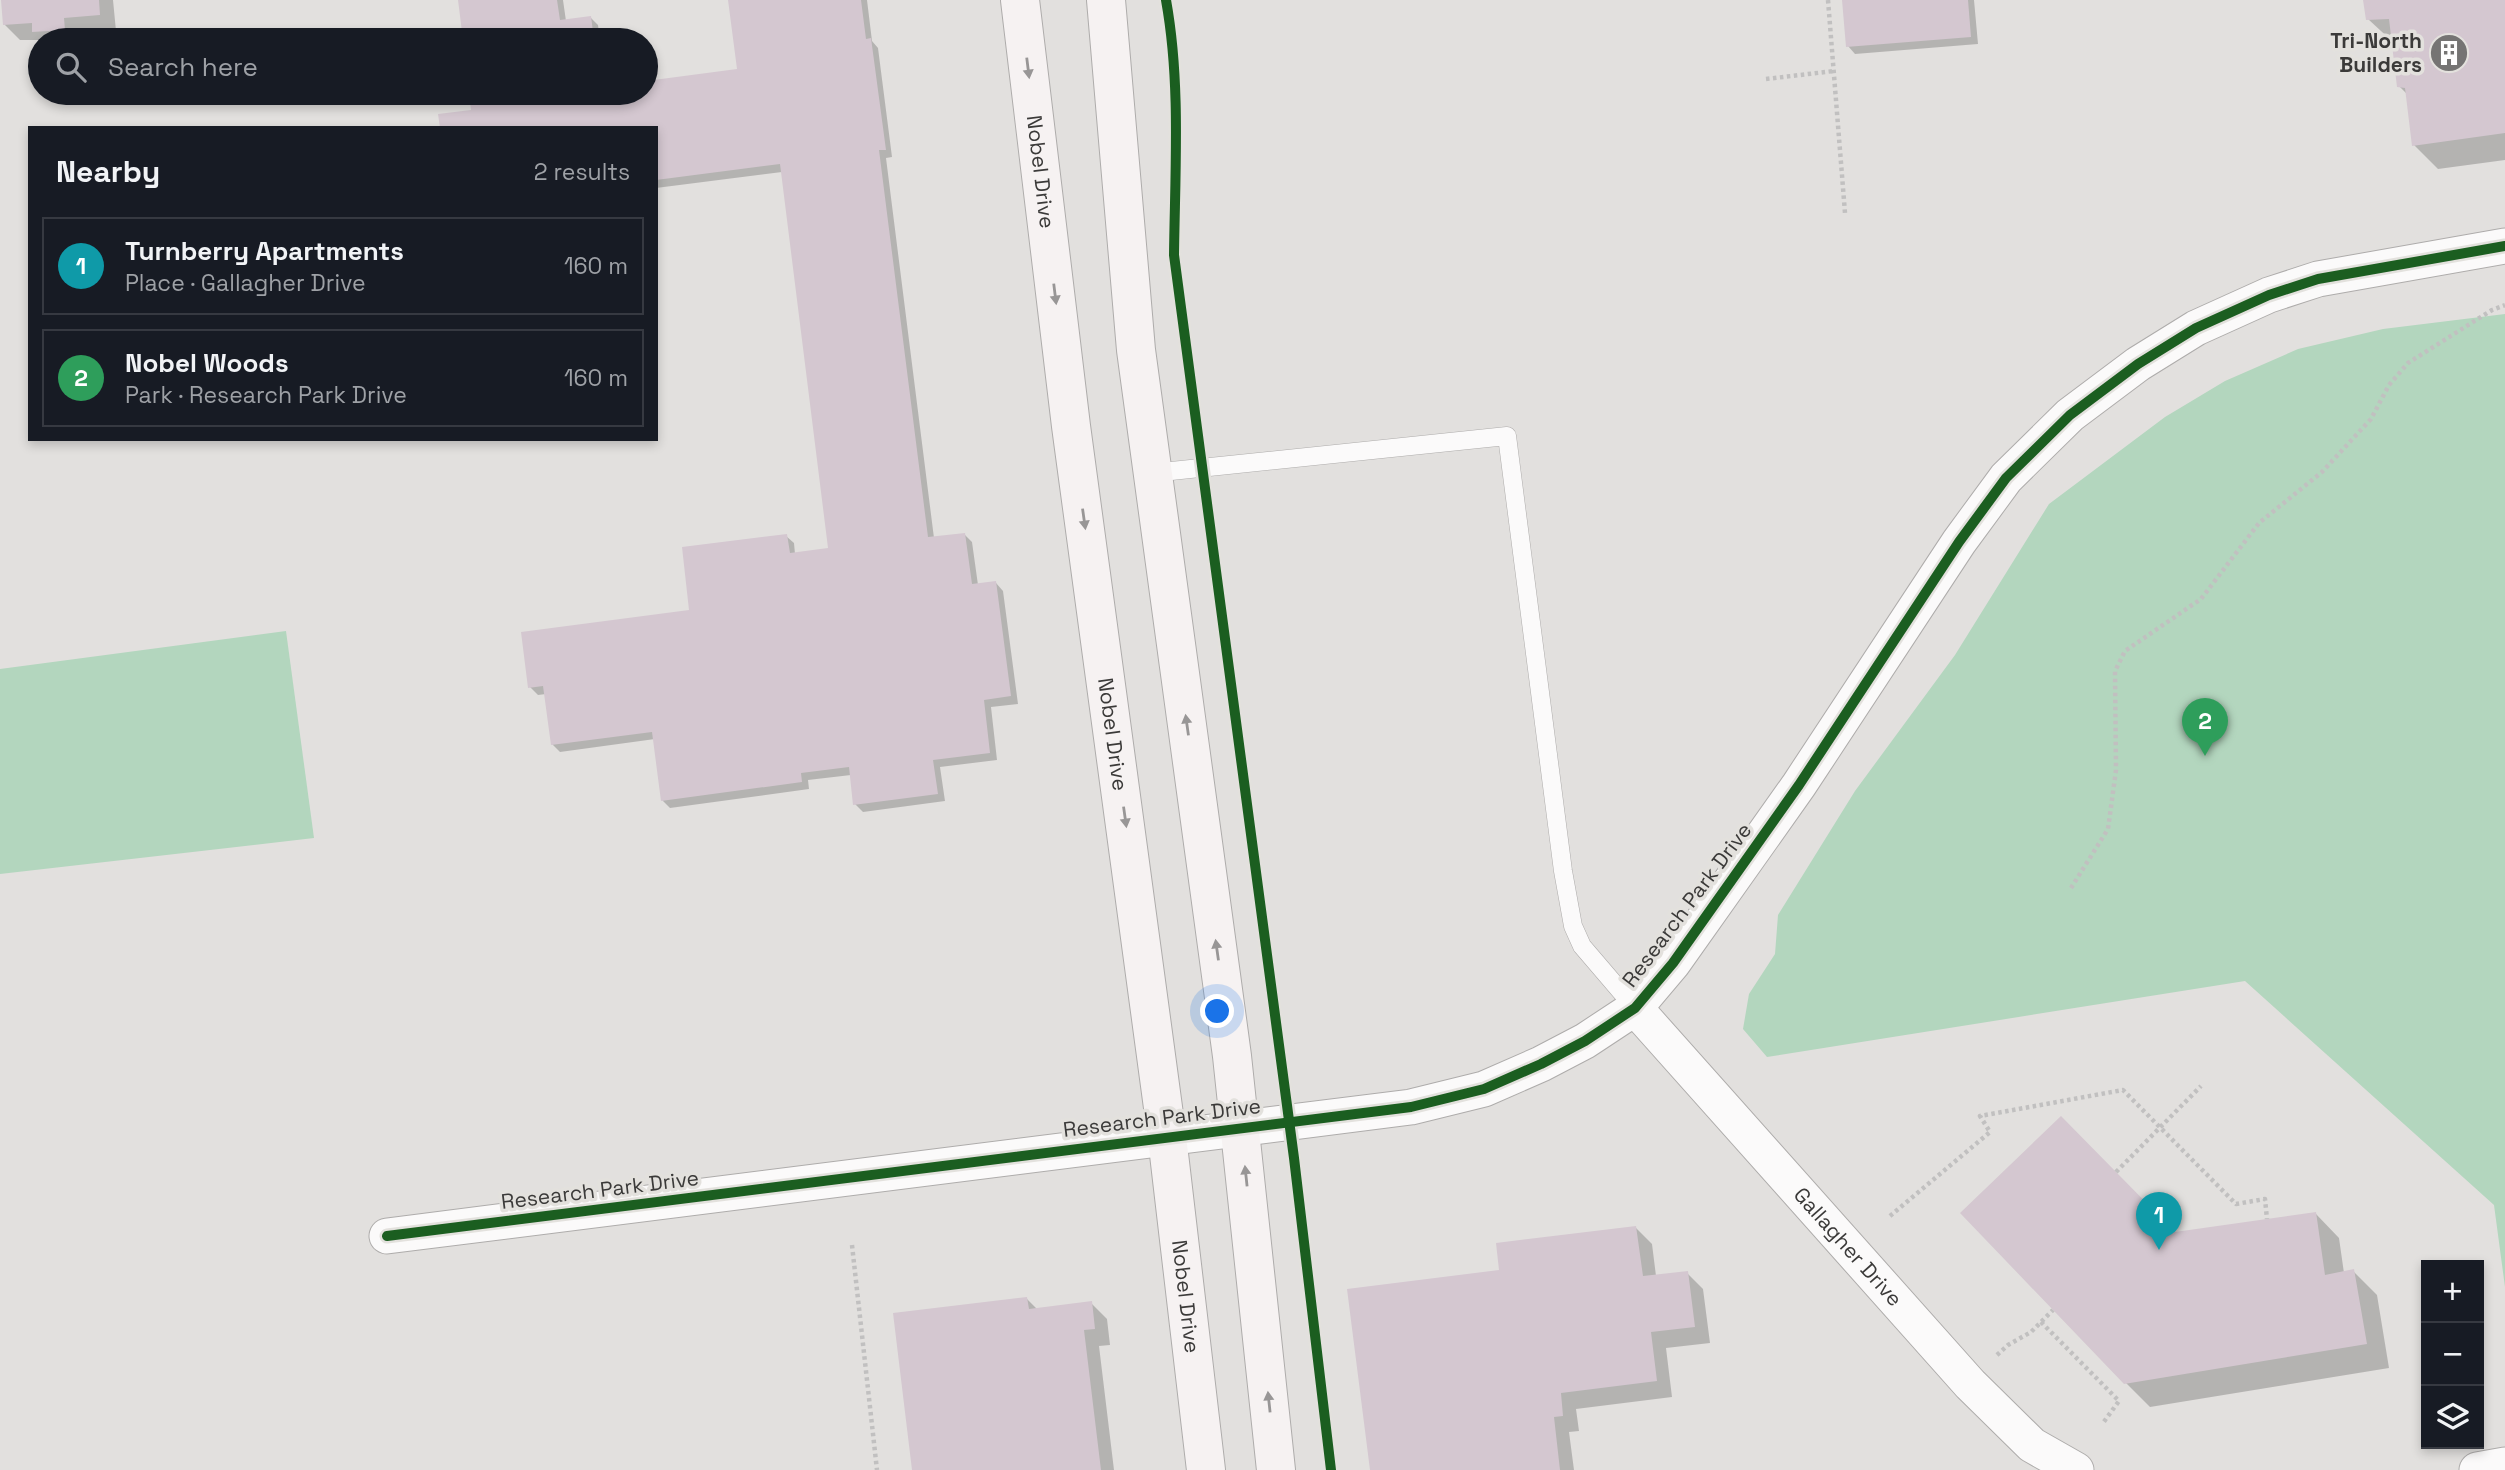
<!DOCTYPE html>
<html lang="en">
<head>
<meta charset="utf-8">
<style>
	:root { --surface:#171b24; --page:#242831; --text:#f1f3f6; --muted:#9ea1a6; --line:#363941; --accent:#b45309 }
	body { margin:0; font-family:"Space Grotesk",sans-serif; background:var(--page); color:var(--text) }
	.controls { position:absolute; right:21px; bottom:21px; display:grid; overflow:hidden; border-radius:0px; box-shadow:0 4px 10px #0003 }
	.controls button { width:63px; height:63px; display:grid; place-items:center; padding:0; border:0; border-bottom:2px solid var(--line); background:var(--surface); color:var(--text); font:35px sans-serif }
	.you { position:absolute; left:1218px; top:1012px; width:24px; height:24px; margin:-18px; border:5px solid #fff; border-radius:50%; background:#1a73e8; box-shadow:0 0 0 10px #1a73e833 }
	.badge { display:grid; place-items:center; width:46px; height:46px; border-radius:50%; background:var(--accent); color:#fff; font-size:23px; font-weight:700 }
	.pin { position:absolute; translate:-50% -58px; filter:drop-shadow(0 2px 4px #0008) }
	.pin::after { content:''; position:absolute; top:37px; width:24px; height:21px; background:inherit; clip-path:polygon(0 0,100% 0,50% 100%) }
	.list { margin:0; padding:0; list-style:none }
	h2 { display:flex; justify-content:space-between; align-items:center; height:91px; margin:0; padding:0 28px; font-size:30px }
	h2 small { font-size:23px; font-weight:400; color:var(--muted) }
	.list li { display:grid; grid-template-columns:46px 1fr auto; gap:21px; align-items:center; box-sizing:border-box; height:98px; margin:0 14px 14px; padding:0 14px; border:2px solid var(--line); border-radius:0px }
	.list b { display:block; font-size:26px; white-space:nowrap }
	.list p { margin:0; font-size:23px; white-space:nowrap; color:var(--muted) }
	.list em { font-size:23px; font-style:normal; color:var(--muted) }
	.icon { flex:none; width:38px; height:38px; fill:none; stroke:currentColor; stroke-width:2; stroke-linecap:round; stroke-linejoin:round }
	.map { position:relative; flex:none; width:2505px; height:1470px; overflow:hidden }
	.search { position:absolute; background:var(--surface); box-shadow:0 4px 10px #0003; left:28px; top:28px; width:630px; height:77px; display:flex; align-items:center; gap:18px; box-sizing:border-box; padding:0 24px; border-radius:38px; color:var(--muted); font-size:26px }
	.panel { position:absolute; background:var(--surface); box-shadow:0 4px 10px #0003; left:28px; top:126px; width:630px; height:315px; border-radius:0px }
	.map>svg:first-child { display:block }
	.green { fill:#b3d6be }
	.shadow { fill:#0003 }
	.building { fill:#d4c7d0 }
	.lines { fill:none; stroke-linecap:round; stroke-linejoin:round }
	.lane-casing { stroke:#aeacab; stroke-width:19 }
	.street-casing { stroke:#aeacab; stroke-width:37 }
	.secondary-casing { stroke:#aeacab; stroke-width:40 }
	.path { stroke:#c1c0c0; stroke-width:4.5; stroke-dasharray:3.5 3.5; stroke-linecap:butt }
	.lane { stroke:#fbfafa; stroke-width:18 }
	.street { stroke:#fbfafa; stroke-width:35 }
	.secondary { stroke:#f6f2f2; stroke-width:38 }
	.cycleway-casing { stroke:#e3e1dd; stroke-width:15 }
	.cycleway { stroke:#1b5e20; stroke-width:10 }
	.oneway { fill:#989696 }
	.labels { text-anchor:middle; stroke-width:7; stroke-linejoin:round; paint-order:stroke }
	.poi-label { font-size:21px; font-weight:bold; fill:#3b3a39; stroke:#e3e1dd; text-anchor:end }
	.street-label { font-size:21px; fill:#3b3a39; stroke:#e3e1dd }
</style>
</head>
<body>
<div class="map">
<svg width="2505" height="1470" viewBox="0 0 2505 1470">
	<rect width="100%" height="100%" fill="#e2e0de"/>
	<g class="green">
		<path d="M2505 314V1287L2494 1205 2245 981 1767 1057 1743 1029 1749 994 1775 954 1778 915 1855 791 1955 655 2049 504 2165 417 2225 381 2298 349 2383 329Z"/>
		<path d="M286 631 314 838 0 874V669Z"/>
	</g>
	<g class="shadow">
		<path d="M3 0H113L116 31 79 34V40H20L4 24Z"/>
		<path d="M459 0H563L566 21 591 18 598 25 600 40H464Z"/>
		<path d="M730 0H867L872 41 878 48 892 157 886 158 934 538 965 535 972 542 978 585 996 583 1003 591 1018 704 991 707 997 760 940 767 945 801 863 812 855 804 851 775 808 780 809 789 670 808 662 800 655 739 560 752 552 744 546 694 538 695 530 687 691 612 786 536 794 543 795 554 830 550 782 172 656 188V128L473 111 471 93H646V82L739 71Z"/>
		<path d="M1844 0H1974L1978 44 1855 54 1848 46Z"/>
		<path d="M2365 0H2505V160L2438 169 2414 145 2408 95 2399 86 2394 43 2368 19Z"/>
		<path d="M2316 1214 2339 1238 2344 1273 2353 1271 2377 1295 2389 1368 2150 1407 2126 1383 2175 1234Z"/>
		<path d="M1636 1228 1652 1244 1656 1276 1687 1273 1703 1289 1710 1343 1666 1348 1672 1397 1576 1409 1579 1431 1569 1432 1574 1470H1371L1501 1272Z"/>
		<path d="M1027 1299 1038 1310 1091 1303 1107 1319 1110 1345 1099 1346 1114 1470H914Z"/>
	</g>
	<g class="building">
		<path d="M1 0H99L100 15 64 18 65 30 32 32V23L3 25Z"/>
		<path d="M458 0H557L560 20 591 16 594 40H463Z"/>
		<path d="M728 0H861L866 39 871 38 886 150H879L928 537 965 533 972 584 996 581 1011 696 984 700 990 753 933 760 938 794 853 805 849 767 801 773 802 782 661 801 652 732 551 745 543 686 528 688 521 632 689 610 682 547 787 534 790 553 828 548 780 164 656 180V128H440L438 114 471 110 469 93H646V81L737 69Z"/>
		<path d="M1842 0H1968L1971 37 1846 47Z"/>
		<path d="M2363 0H2505V133L2412 146 2405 88 2397 87 2389 19 2366 20Z"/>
		<path d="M2061 1116 2175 1232 2316 1212 2325 1275 2354 1269 2367 1344 2124 1384 1960 1213Z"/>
		<path d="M1636 1226 1643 1276 1688 1271 1695 1327 1651 1332 1657 1381 1561 1393 1563 1416 1554 1417 1560 1470H1370L1347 1289 1499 1270 1496 1243Z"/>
		<path d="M1027 1297 1029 1309 1092 1301 1095 1329 1084 1330 1101 1470H912L893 1313Z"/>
	</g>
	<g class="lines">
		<g class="lane-casing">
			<path id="lane" d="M1152 473 1507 436 1563 871 1573 926 1582 946 1635 1008"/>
		</g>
		<g class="street-casing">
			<g id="street">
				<path id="s1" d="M1635 1008 1970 1384 2032 1445 2076 1470"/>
				<path d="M387 1236 1411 1107 1484 1089 1541 1064 1585 1041 1635 1008 1673 963 1799 785 1959 542 2006 478 2070 415 2138 364 2196 328 2269 295 2318 279 2505 246"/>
				<path d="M2477 1470 2505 1465"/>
			</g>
		</g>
		<g class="secondary-casing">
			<g id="secondary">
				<path id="s2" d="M1020 0 1071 426 1167 1137 1206 1470"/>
				<path d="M1106 0 1136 350 1232 1056 1276 1470"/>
			</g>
		</g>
		<g class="path">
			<path d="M1828 0 1845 213"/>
			<path d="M1766 79 1834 71"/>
			<path d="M2071 888 2108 829 2116 770 2115 671 2125 651 2201 599 2259 523 2322 472 2371 419 2389 385 2408 363 2492 310 2505 305"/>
			<path d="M2116 1172 2201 1086"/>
			<path d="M1890 1216 1990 1132 1980 1116 2123 1090 2236 1204 2265 1199 2267 1219"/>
			<path d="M852 1245 877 1470"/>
			<path d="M2041 1322 2119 1401 2103 1423"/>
			<path d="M1997 1355 2008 1345 2031 1332 2053 1310"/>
		</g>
		<use href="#lane" class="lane"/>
		<use href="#street" class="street"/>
		<use href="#secondary" class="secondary"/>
		<g class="cycleway-casing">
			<g id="cycleway">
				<path d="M1166 0C1181 83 1175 171 1174 255L1294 1158 1331 1470"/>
				<path d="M387 1236 1411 1107 1484 1089 1541 1064 1585 1041 1635 1008 1673 963 1799 785 1959 542 2006 478 2070 415 2138 364 2196 328 2269 295 2318 279 2505 246"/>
			</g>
		</g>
		<use href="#cycleway" class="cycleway"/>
	</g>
	<defs><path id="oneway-solid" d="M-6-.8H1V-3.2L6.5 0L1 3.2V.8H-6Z" transform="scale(1.75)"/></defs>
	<g class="oneway">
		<use href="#oneway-solid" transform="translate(1028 68) rotate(83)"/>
		<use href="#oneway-solid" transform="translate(1055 294) rotate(83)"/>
		<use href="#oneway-solid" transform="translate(1084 519) rotate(82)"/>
		<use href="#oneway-solid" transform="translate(1187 725) rotate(-98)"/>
		<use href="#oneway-solid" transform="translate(1125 817) rotate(82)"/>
		<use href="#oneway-solid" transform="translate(1217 950) rotate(-98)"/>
		<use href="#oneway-solid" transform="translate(1246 1176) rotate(-96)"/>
		<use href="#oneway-solid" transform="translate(1269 1402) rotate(-96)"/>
	</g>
	<defs>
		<g id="building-disc" transform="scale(2.0125)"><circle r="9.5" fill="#757473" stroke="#e3e1dd"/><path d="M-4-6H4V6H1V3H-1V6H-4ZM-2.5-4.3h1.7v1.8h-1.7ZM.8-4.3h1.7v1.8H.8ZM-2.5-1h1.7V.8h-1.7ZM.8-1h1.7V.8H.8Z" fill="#fff"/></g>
	</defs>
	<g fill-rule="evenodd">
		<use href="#building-disc" x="2449" y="53"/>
	</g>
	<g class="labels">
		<g class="poi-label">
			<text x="2422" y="48">Tri-North<tspan x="2422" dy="24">Builders</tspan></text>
		</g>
		<g class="street-label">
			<text dy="7" stroke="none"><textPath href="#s2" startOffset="173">Nobel Drive</textPath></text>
			<text dy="7" stroke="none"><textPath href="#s2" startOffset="740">Nobel Drive</textPath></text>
			<text transform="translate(1687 905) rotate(-53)" y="7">Research Park Drive</text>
			<text transform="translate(1162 1118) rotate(-7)" y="7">Research Park Drive</text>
			<text transform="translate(600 1190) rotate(-7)" y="7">Research Park Drive</text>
			<text dy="7" stroke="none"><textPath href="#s1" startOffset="320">Gallagher Drive</textPath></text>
			<text dy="7" stroke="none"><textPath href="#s2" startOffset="1307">Nobel Drive</textPath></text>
		</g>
	</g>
</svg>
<div class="controls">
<button>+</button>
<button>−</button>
<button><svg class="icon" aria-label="layers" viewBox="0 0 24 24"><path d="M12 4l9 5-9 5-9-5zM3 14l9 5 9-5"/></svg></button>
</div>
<div class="you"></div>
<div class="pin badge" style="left:2159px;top:1250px;background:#0f9aa8">1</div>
<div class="pin badge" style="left:2205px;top:756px;background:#2e9e5b">2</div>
<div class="search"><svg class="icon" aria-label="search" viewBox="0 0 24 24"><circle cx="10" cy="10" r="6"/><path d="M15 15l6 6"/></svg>Search here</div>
<section class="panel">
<h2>Nearby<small>2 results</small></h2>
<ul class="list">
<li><span class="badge" style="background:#0f9aa8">1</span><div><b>Turnberry Apartments</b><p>Place · Gallagher Drive</p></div><em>160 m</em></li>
<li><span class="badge" style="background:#2e9e5b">2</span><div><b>Nobel Woods</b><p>Park · Research Park Drive</p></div><em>160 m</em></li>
</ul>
</section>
</div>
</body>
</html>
